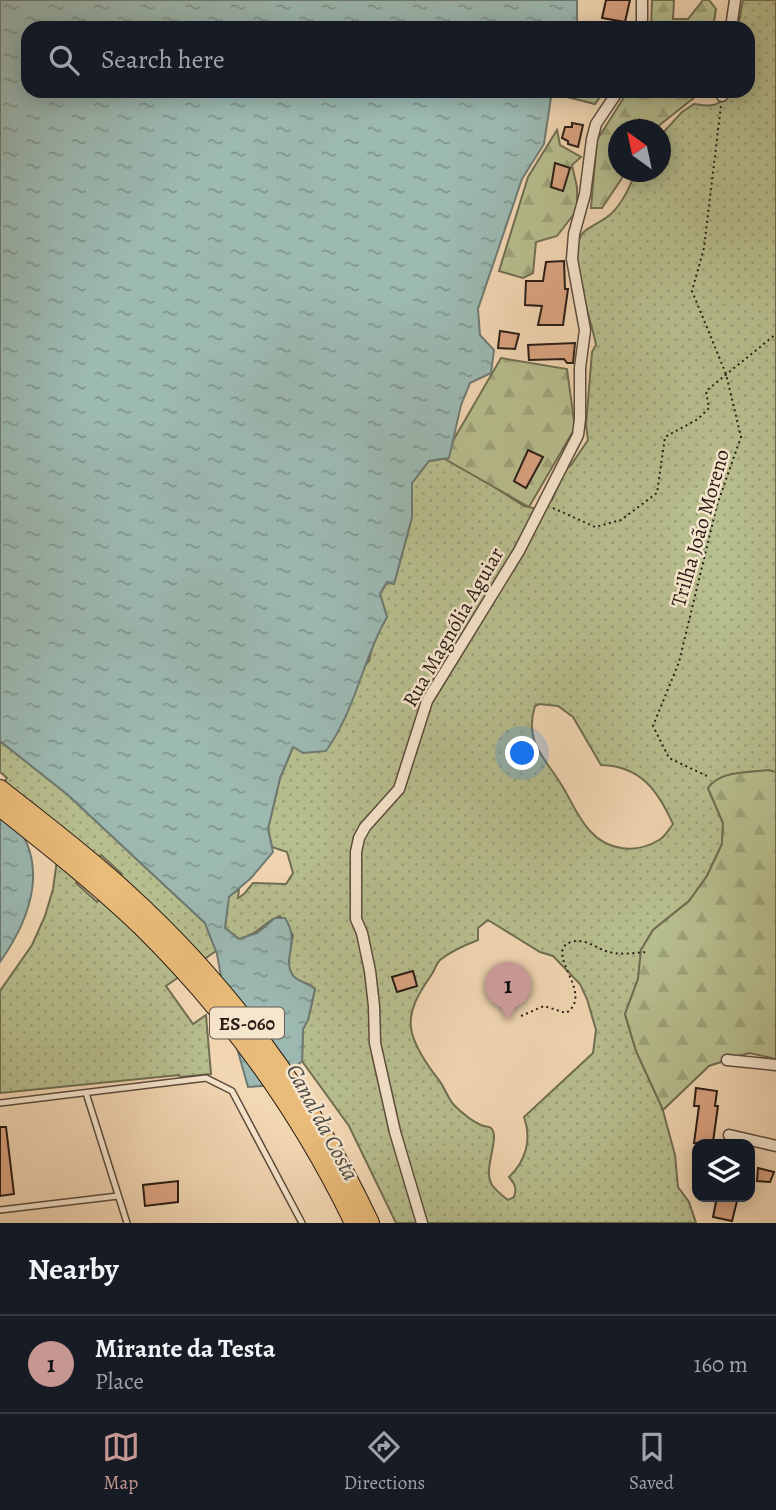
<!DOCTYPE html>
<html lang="en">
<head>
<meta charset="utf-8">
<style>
	:root { --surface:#171b24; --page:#242831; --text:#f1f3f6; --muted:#9ea1a6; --line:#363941; --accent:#c59692 }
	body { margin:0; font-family:Alegreya,serif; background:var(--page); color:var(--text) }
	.controls { position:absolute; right:21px; bottom:21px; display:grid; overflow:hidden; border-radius:14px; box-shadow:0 4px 18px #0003 }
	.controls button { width:63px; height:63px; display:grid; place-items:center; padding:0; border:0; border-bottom:2px solid var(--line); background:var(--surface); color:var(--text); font:35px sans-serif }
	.compass { position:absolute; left:608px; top:119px; width:63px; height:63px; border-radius:50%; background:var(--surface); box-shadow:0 4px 18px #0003; rotate:327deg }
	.you { position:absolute; left:523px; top:754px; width:24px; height:24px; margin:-18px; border:5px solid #fff; border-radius:50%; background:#1a73e8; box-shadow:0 0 0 10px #1a73e833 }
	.badge { display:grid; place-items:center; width:46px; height:46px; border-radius:50%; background:var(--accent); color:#111; font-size:23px; font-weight:700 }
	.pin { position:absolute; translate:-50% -58px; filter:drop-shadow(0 2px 4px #0008) }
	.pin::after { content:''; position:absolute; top:37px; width:24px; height:21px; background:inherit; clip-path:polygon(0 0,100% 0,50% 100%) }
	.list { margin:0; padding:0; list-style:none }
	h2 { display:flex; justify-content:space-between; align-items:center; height:91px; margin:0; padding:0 28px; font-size:30px }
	h2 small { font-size:23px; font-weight:400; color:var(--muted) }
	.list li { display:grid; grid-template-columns:46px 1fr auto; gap:21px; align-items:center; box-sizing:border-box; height:98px; padding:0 28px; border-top:2px solid var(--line) }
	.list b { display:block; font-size:26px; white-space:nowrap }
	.list p { margin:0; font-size:23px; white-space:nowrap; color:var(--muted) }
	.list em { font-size:23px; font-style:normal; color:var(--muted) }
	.icon { flex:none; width:38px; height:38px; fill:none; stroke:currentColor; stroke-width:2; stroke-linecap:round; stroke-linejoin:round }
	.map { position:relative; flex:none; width:776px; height:1223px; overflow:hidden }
	.search { position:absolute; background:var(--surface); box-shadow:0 4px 18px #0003; left:21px; right:21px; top:21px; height:77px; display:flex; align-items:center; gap:18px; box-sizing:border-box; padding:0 24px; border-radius:21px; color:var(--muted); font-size:26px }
	.sheet { height:189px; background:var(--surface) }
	nav { display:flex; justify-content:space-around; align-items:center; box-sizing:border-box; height:98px; border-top:2px solid var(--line); background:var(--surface); font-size:19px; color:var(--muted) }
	nav a { display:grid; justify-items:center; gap:4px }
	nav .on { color:var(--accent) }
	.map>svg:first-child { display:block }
	.grass { fill:url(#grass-dots); stroke:#706e52; stroke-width:2; fill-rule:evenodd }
	.forest { fill:url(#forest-firs); stroke:#706e52; stroke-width:2 }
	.water { fill:url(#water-ripples); stroke:#6e7b74; stroke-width:2 }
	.building { fill:#dca482; stroke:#291d16; stroke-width:2 }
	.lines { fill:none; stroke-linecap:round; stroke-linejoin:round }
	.service-casing { stroke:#5c4c3e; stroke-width:8 }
	.minor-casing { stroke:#5c4c3e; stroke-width:13 }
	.primary-casing { stroke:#291d16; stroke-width:20 }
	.path { stroke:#291d16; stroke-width:2; stroke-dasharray:2 3.5; stroke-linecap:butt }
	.service { stroke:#f7e6ce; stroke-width:5 }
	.minor { stroke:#f7e6ce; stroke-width:10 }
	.primary { stroke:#eabc7a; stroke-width:18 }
	.labels { text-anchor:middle; stroke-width:5; stroke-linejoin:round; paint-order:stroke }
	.shield { fill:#f7e6ce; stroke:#67594d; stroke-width:2 }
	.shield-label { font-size:19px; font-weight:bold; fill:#291d16 }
	.street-label { font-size:21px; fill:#291d16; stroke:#f7e6ce }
	.water-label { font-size:23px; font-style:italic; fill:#4c4c45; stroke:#f7e6ce }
</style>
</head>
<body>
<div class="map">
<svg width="776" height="1223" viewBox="0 0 776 1223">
	<defs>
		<pattern id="grass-dots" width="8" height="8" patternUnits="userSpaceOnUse" patternTransform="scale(1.75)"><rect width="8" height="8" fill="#b8bf8f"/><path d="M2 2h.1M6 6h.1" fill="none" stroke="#9ea47b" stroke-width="1.8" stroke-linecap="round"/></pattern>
		<pattern id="forest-firs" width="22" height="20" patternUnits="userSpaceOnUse" patternTransform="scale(1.75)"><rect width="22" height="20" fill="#b8bf8f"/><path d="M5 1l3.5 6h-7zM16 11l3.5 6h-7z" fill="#9ea47b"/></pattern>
		<pattern id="water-ripples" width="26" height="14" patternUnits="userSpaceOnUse" patternTransform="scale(1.75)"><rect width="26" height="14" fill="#9cb9b2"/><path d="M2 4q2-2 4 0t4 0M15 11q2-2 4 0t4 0" fill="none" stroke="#7f9690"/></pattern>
	</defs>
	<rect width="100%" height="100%" fill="#f3d8b4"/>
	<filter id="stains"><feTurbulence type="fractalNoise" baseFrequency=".00286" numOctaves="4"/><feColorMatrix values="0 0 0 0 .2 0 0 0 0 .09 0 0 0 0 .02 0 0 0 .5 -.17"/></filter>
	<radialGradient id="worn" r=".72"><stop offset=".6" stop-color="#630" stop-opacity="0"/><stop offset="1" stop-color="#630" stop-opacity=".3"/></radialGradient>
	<g class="grass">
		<path d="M743 0H776V772C759 769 718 773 708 788L723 823 722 844 707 876 689 901 653 930 641 950 638 979 625 1014 636 1051 662 1107 675 1155 678 1187 689 1202 696 1223H396L349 1126 302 1061 303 1029 308 1020 315 989C307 981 303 984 296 979 283 971 291 947 293 935L280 916C265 921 258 935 239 939L225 928 228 897 239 889 238 898 244 894 253 883 286 884 293 873 287 852 272 847 268 829 280 778 293 747 369 661 374 639 387 617 380 594 387 582 394 584 412 517V483L429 461 449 458 524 506 538 509 552 500 565 470 571 465 588 440 586 425 592 352 596 345C592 320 563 248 585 231 593 224 604 221 612 213 623 202 630 186 636 172H660L661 135 682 112 694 104C710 107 721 107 729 91H748V28H738ZM539 704 558 706 573 717 601 765C641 766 658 791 673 824 669 829 665 837 659 840 636 854 608 851 590 831 579 819 572 803 564 789 547 759 523 744 535 706ZM488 920 540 952 553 956 580 984 587 999 596 1030 593 1053 524 1117C532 1139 526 1161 509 1177 515 1184 517 1188 514 1197L508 1200C503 1196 496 1191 492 1185 482 1169 501 1137 491 1128 489 1126 485 1127 481 1125 472 1121 463 1114 455 1106 447 1098 445 1087 438 1079 428 1066 416 1049 412 1033 406 1011 421 990 432 974 435 969 436 964 440 960 451 951 465 945 478 940V928Z"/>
		<path d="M0 741 68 795 205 923 216 951 166 986 193 1024 206 1015 211 1074 180 1077 179 1075 0 1093V991L32 945 45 916 53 889 58 853 10 810 0 821V788L7 778 0 772ZM101 855 122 874 97 902 76 883Z"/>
	</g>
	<g class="forest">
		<path d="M652 0H674L673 19H688L703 0H709L716 9 713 28H651Z"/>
		<path d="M560 91H604L595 104 559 95Z"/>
		<path d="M628 91H675L695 97 657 127 639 119 630 129 618 130V172H626L602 208H591L597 140Z"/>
		<path d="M557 130 560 145 581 157 572 165 577 187V210L557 236 536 242 533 273 523 278 499 271 528 177Z"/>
		<path d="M501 358 567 369 575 428 529 507 443 458Z"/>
		<path d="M768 770 776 772V1059L749 1053 709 1066 663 1110 636 1051 625 1014 638 979 641 950 653 930 689 901 707 876 722 844 723 823 708 788C720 770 749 773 768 770Z"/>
	</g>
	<g class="water">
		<path d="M0 0H577V28H28V91H552L544 144 522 179 478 309 480 335 494 350 491 373 470 383 461 405 449 458 429 461 412 483V517L394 584 387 582 380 594 387 617C362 660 357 707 326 751L303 753 293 747 280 778 268 829 273 852 251 878 229 897 225 928 239 939 257 933 275 918H285C301 943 282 957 292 974 296 982 308 982 315 989L308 1020 303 1029 302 1061 276 1085 248 1087 228 1016 217 954 205 923 68 795 0 741Z"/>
		<path d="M7 814C51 859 33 915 0 962V821Z"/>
	</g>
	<g class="building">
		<path d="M606 0H630L625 22 602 18Z"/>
		<path d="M572 123 583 125 578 147 568 144V141L562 138 565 127H572Z"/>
		<path d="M555 163 570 168 563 191 551 187Z"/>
		<path d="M564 261 565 289H568L563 325H538L542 306 525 305 526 281H543L546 262Z"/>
		<path d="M500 331 519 334 515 349 498 348Z"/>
		<path d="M575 343 573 363H567L564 359 529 360 528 345Z"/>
		<path d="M528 450 543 457 526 488 514 481Z"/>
		<path d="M413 971 417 986 397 992 392 977Z"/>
		<path d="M696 1088 717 1091 715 1106H718L713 1142 706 1141V1144L694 1143 699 1106H694Z"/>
		<path d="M0 1127H6L14 1194 0 1196Z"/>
		<path d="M758 1168 774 1172 770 1182 757 1181Z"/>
		<path d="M178 1181V1202L145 1206 143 1185Z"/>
		<path d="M717 1197 737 1201 732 1221 713 1217Z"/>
	</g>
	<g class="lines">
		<g class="service-casing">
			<g id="service">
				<path d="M86 1093 127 1223"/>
				<path d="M0 1103 206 1078 232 1091 302 1223"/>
				<path d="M0 1210 118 1196"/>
			</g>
		</g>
		<g class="minor-casing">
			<g id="minor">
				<path d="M642 28V0"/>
				<path d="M731 28 735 0"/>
				<path d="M722 96V91"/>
				<path d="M727 1060 776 1065"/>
				<path d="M729 1135 776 1146"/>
				<path d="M422 1223 395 1132 375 1043 374 1006 370 971 362 933 356 919V852L359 838 365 827 399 789 427 701 519 551 578 435 580 419V368L585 330 572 259 574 234 585 194 592 139 596 124 618 91"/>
			</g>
		</g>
		<g class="primary-casing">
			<g id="primary">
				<path d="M0 789C43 823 87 856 128 894 229 986 312 1099 370 1223"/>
				<path d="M0 807C49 846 97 884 142 927 229 1013 301 1113 354 1223"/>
			</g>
		</g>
		<g class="path">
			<path d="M553 508 595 527 621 520 657 493 665 437 698 419 709 408 706 391 776 334"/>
			<path d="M707 776 669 758 653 726 679 662 717 505 741 437 726 374 692 291 704 248 721 105"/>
			<path d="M521 1016 544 1006 566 1013C596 994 542 952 571 942 582 938 594 946 603 950 617 956 633 953 647 952"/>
		</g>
		<use href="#service" class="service"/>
		<use href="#minor" class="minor"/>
		<use href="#primary" class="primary"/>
	</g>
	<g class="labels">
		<rect class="shield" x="210" y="1007.5" width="74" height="31" rx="5"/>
		<g class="shield-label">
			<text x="247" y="1030">ES-060</text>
		</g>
		<g class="street-label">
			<text transform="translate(700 528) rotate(-74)" y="7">Trilha João Moreno</text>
			<text transform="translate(453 627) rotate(-60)" y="7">Rua Magnólia Aguiar</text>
		</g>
		<g class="water-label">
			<text transform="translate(323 1122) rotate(62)" y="8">Canal da Costa</text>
		</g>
	</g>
	<rect width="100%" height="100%" filter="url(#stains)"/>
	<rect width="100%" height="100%" fill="url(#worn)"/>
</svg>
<div class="controls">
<button><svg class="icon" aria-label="layers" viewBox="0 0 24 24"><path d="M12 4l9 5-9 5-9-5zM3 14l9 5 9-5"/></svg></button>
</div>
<svg class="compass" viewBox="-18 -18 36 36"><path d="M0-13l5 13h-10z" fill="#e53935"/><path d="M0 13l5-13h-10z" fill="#9ea1a6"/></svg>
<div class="you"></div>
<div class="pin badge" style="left:508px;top:1020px">1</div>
<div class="search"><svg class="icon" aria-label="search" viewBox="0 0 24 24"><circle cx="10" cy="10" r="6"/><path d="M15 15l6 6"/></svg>Search here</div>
</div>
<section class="sheet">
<h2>Nearby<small></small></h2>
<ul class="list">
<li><span class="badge">1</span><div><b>Mirante da Testa</b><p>Place</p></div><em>160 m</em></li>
</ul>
</section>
<nav>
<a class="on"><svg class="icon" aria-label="map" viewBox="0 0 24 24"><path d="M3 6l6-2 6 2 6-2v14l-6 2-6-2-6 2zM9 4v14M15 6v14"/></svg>Map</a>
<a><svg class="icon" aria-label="directions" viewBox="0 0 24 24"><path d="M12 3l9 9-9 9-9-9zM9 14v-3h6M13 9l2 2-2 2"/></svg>Directions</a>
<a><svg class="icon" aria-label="saved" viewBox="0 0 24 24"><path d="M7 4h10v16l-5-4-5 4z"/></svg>Saved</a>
</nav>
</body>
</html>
